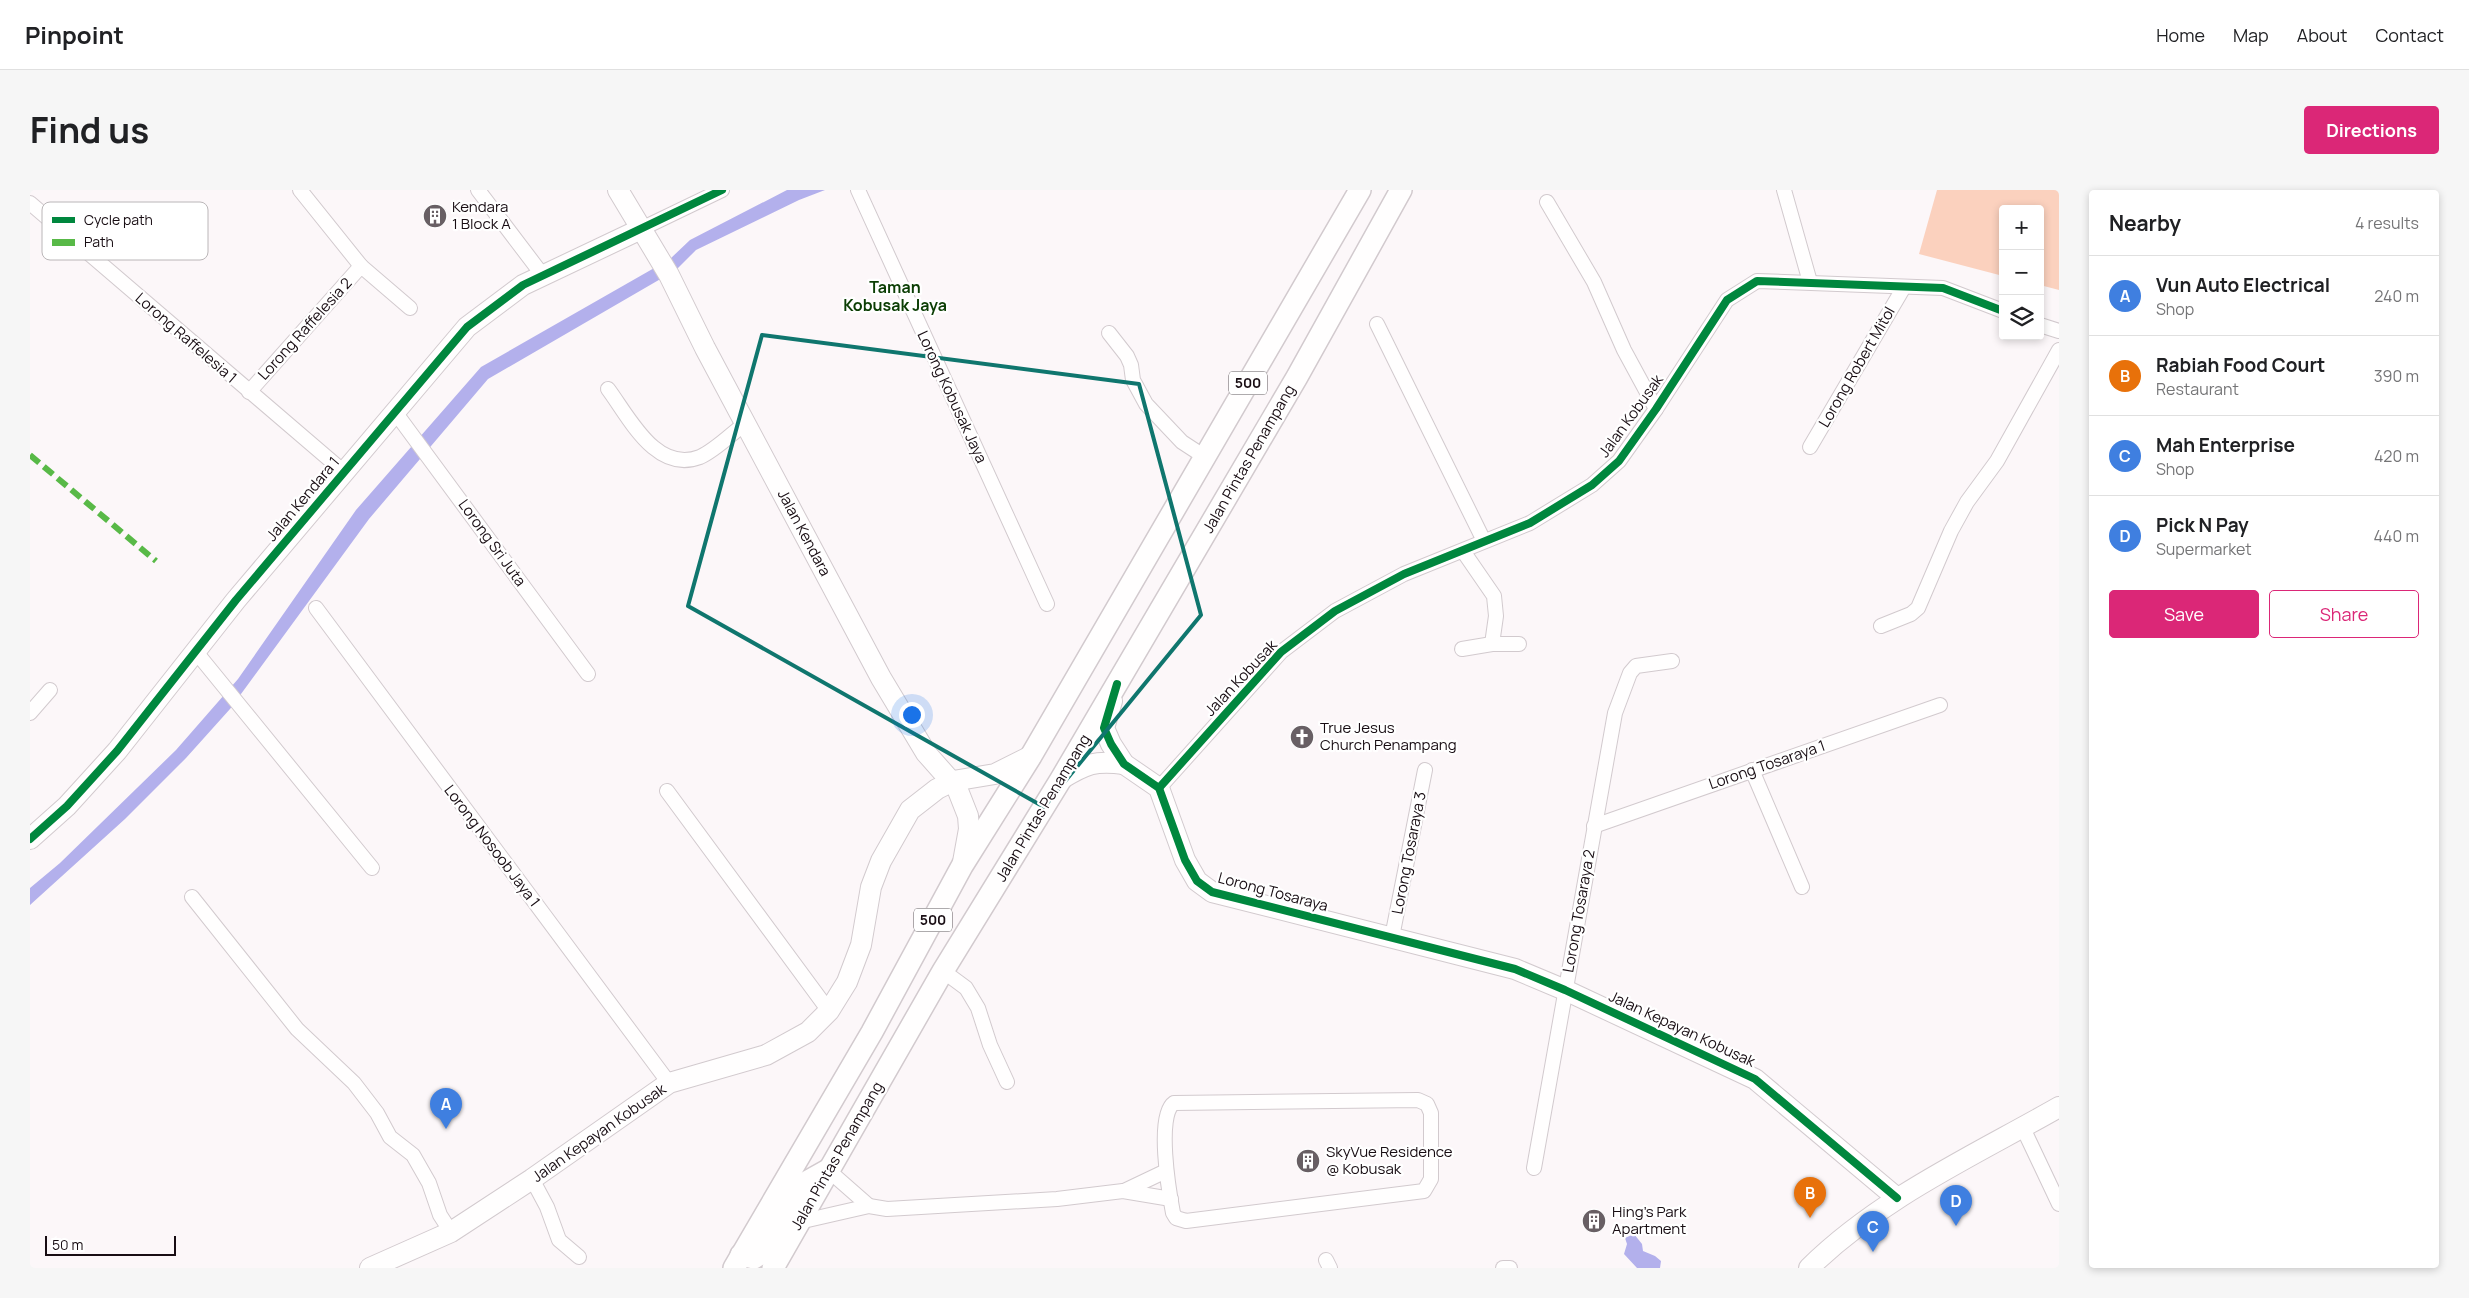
<!DOCTYPE html>
<html lang="en">
<head>
<meta charset="utf-8">
<style>
	:root { --surface:#fff; --page:#f6f6f6; --text:#202124; --muted:#757577; --line:#e0e0e0; --accent:#db2777 }
	body { margin:0; font-family:Manrope,sans-serif; background:var(--page); color:var(--text) }
	.controls { position:absolute; right:15px; top:15px; display:grid; overflow:hidden; border-radius:5px; box-shadow:0 2px 8px #0003 }
	.controls button { width:45px; height:45px; display:grid; place-items:center; padding:0; border:0; border-bottom:1px solid var(--line); background:var(--surface); color:var(--text); font:25px sans-serif }
	.scale { position:absolute; left:15px; bottom:12px; width:131px; box-sizing:border-box; padding-left:5px; border:2px solid #180d13; border-top:0; font-size:14px; line-height:18px; white-space:nowrap; color:#180d13; -webkit-text-stroke:4px #fff; paint-order:stroke }
	.you { position:absolute; left:881px; top:524px; width:18px; height:18px; margin:-12px; border:4px solid #fff; border-radius:50%; background:#1a73e8; box-shadow:0 0 0 8px #1a73e833 }
	.badge { display:grid; place-items:center; width:32px; height:32px; border-radius:50%; background:var(--accent); color:#fff; font-size:16px; font-weight:700 }
	.pin { position:absolute; translate:-50% -41px; filter:drop-shadow(0 1px 2px #0008) }
	.pin::after { content:''; position:absolute; top:26px; width:18px; height:15px; background:inherit; clip-path:polygon(0 0,100% 0,50% 100%) }
	.list { margin:0; padding:0; list-style:none }
	h2 { display:flex; justify-content:space-between; align-items:center; height:65px; margin:0; padding:0 20px; font-size:21px }
	h2 small { font-size:16px; font-weight:400; color:var(--muted) }
	.list li { display:grid; grid-template-columns:32px 1fr auto; gap:15px; align-items:center; box-sizing:border-box; height:80px; padding:0 20px; border-top:1px solid var(--line) }
	.list b { display:block; font-size:19px; white-space:nowrap }
	.list p { margin:0; font-size:16px; white-space:nowrap; color:var(--muted) }
	.list em { font-size:16px; font-style:normal; color:var(--muted) }
	.actions { display:flex; gap:10px; padding:15px 20px }
	.actions a { flex:1; padding:11px 0; border:1px solid var(--accent); border-radius:5px; text-align:center; font-size:18px; color:var(--accent) }
	.actions .main { background:var(--accent); color:#fff }
	.icon { flex:none; width:28px; height:28px; fill:none; stroke:currentColor; stroke-width:2; stroke-linecap:round; stroke-linejoin:round }
	.map { position:relative; flex:none; width:2029px; height:1078px; overflow:hidden; border-radius:5px }
	header { display:flex; align-items:center; gap:30px; box-sizing:border-box; height:70px; padding:0 25px; background:var(--surface); border-bottom:1px solid var(--line) }
	header strong { font-size:24px }
	nav { display:flex; gap:28px; margin-inline-start:auto; font-size:18px }
	.intro { display:flex; align-items:center; justify-content:space-between; box-sizing:border-box; height:120px; padding:0 30px }
	h1 { margin:0; font-size:35px }
	.button { padding:12px 22px; border-radius:5px; background:var(--accent); color:#fff; font-size:18px; font-weight:700 }
	main { display:flex; gap:30px; padding:0 30px }
	aside { flex:1; background:var(--surface); border-radius:5px; box-shadow:0 2px 8px #0003 }
	.map>svg:first-child { display:block }
	.forest { fill:#fbd1be }
	.water { fill:#b3b0ec }
	.lines { fill:none; stroke-linecap:round; stroke-linejoin:round }
	.street-casing { stroke:#d2cace; stroke-width:16 }
	.secondary-casing { stroke:#d2cace; stroke-width:22 }
	.primary-casing { stroke:#d2cace; stroke-width:24 }
	.street { stroke:#fffefe; stroke-width:14 }
	.secondary { stroke:#fffefe; stroke-width:20 }
	.primary { stroke:#fffefe; stroke-width:21 }
	.quiet { stroke:#58b947; stroke-width:6; stroke-dasharray:12 6; stroke-linecap:butt }
	.cycleway-casing { stroke:#fff; stroke-width:11 }
	.cycleway { stroke:#00873e; stroke-width:8 }
	.marked { fill:none; stroke:#0f766e; stroke-width:4; stroke-linejoin:round }
	.labels { text-anchor:middle; stroke-width:4.5; stroke-linejoin:round; paint-order:stroke }
	.shield { fill:#fff; stroke:#5d565a; stroke-width:1 }
	.shield-label { font-size:14px; font-weight:bold; fill:#180d13 }
	.poi-label { font-size:15px; fill:#180d13; stroke:#fff; text-anchor:start }
	.street-label { font-size:15px; fill:#180d13; stroke:#fff }
	.neighbourhood-label { font-size:16px; font-weight:bold; fill:#0b3e04; stroke:#fff }
	.key { fill:#fff; stroke:#bab6b8; stroke-width:1 }
	.key-label { font-size:14px; fill:#180d13 }
</style>
</head>
<body>
<header>
<strong>Pinpoint</strong>
<nav><a>Home</a><a>Map</a><a>About</a><a>Contact</a></nav>
</header>
<div class="intro"><h1>Find us</h1><a class="button">Directions</a></div>
<main>
<div class="map">
<svg width="2029" height="1078" viewBox="0 0 2029 1078">
	<rect width="100%" height="100%" fill="#fcf7f9"/>
	<path class="forest" d="M1907 0H2029V100L2010 95V19H1973V86L1889 64Z"/>
	<g class="water">
		<path d="M757 0H795L769 10 666 60 646 80 458 189 339 329 200 519 156 568 95 629 0 715V698L30 673 146 560 208 489 326 320 451 177 640 69 660 50Z"/>
		<path d="M1604 1044 1612 1054 1613 1061 1625 1066 1631 1071 1630 1078H1607L1594 1064 1597 1054 1595 1048Z"/>
	</g>
	<g class="lines">
		<g class="street-casing">
			<g id="street">
				<path d="M270 0 331 76"/>
				<path d="M448 0 514 87"/>
				<path d="M828 0 1017 414"/>
				<path d="M1754 0 1780 92"/>
				<path d="M1517 12 1564 92 1594 160 1626 219"/>
				<path d="M0 13 314 282"/>
				<path d="M611 39 692 0"/>
				<path d="M1347 134 1454 351"/>
				<path d="M2010 135 2029 141"/>
				<path d="M1079 143 1097 166 1101 175 1103 190 1116 214 1152 252 1175 267"/>
				<path d="M578 199C599 227 626 284 670 267 686 260 702 243 716 233"/>
				<path d="M219 202 331 76 380 118"/>
				<path d="M365 222 558 484"/>
				<path d="M1780 257 1874 97"/>
				<path d="M1433 361 1464 406 1466 426 1462 454"/>
				<path d="M286 418 639 893"/>
				<path d="M1851 436 1881 424 1888 418 1921 341 1937 312 1967 271 2029 160"/>
				<path d="M1432 459 1462 454H1489"/>
				<path d="M166 462 342 678"/>
				<path d="M0 523 20 500"/>
				<path d="M1722 580 1772 697"/>
				<path d="M1129 598 1251 462 1305 421 1374 384 1500 333 1562 295 1589 271 1626 219 1697 110 1727 91 1913 98 1973 121"/>
				<path d="M637 601 799 821"/>
				<path d="M1564 636 1910 515"/>
				<path d="M162 707 267 839 324 893 347 923 360 947 383 965 399 993 410 1025 421 1042"/>
				<path d="M1362 747 1395 580"/>
				<path d="M913 781 936 798 948 818 960 855 977 892"/>
				<path d="M1388 910 1397 914 1401 923V989L1394 1001 1156 1031 1146 1028 1143 1023C1139 1002 1126 925 1144 913Z"/>
				<path d="M1993 938 2029 1014"/>
				<path d="M1504 978 1585 523 1600 483 1606 476 1642 471"/>
				<path d="M798 980 839 1016"/>
				<path d="M502 989 517 1017 529 1050 549 1067"/>
				<path d="M1094 1001 1136 981"/>
				<path d="M769 1032 839 1016 857 1019 1027 1009 1093 1001 1141 1009"/>
				<path d="M1296 1070 1300 1078"/>
				<path d="M1473 1078H1480"/>
			</g>
		</g>
		<g class="secondary-casing">
			<g id="secondary">
				<path d="M588 0 639 85 675 158 851 488 896 563 927 598 938 626 939 639 933 672"/>
				<path d="M1082 511 1074 538 1081 554 1094 574 1129 598 1155 670 1167 691 1182 702 1485 779 1535 800 1725 889 1867 1008"/>
				<path d="M1031 589C1056 574 1065 570 1094 574"/>
				<path d="M0 649 37 616 87 561 206 410 437 137 493 95 611 39"/>
				<path d="M340 1078 421 1042 502 989 639 893 736 865 778 842 799 821 817 792 831 755 841 697 851 671 880 620 907 599 923 591 965 584 1001 566"/>
				<path d="M1779 1078C1850 1008 1943 966 2029 917"/>
			</g>
		</g>
		<g class="primary-casing">
			<g id="primary">
				<path d="M711 1065 724 1068 733 1062 773 994 798 980"/>
				<path d="M704 1078 842 842 932 676 1001 566 1330 0"/>
				<path d="M743 1078 913 781 1031 589 1267 187 1371 0"/>
			</g>
		</g>
		<use href="#street" class="street"/>
		<use href="#secondary" class="secondary"/>
		<use href="#primary" class="primary"/>
		<path class="quiet" d="M0 265 126 371"/>
		<g class="cycleway-casing">
			<g id="cycleway">
				<path d="M1087 494 1074 538 1081 554 1094 574 1129 598 1155 670 1167 691 1182 702 1485 779 1535 800 1725 889 1867 1008"/>
				<path d="M1129 598 1251 462 1305 421 1374 384 1500 333 1562 295 1589 271 1626 219 1697 110 1727 91 1913 98 1973 121"/>
				<path d="M0 649 37 616 87 561 206 410 437 137 493 95 692 0"/>
			</g>
		</g>
		<use href="#cycleway" class="cycleway"/>
	</g>
	<path class="marked" d="M732 145 1109 194 1171 425 1014 617 658 416Z"/>
	<defs>
		<g id="building-disc" transform="scale(1.25)"><circle r="9.5" fill="#685f64" stroke="#fff"/><path d="M-4-6H4V6H1V3H-1V6H-4ZM-2.5-4.3h1.7v1.8h-1.7ZM.8-4.3h1.7v1.8H.8ZM-2.5-1h1.7V.8h-1.7ZM.8-1h1.7V.8H.8Z" fill="#fff"/></g>
		<g id="church-disc" transform="scale(1.25)"><circle r="9.5" fill="#685f64" stroke="#fff"/><path d="M-1.2-6h2.4v3.5h3.3v2.4h-3.3V6h-2.4V-.1h-3.3v-2.4h3.3Z" fill="#fff"/></g>
	</defs>
	<g fill-rule="evenodd">
		<use href="#building-disc" x="405" y="26"/>
		<use href="#church-disc" x="1272" y="547"/>
		<use href="#building-disc" x="1278" y="971"/>
		<use href="#building-disc" x="1564" y="1031"/>
	</g>
	<g class="labels">
		<g class="shield">
			<rect x="1199" y="181.5" width="38" height="23" rx="4"/>
			<rect x="884" y="718.5" width="38" height="23" rx="4"/>
		</g>
		<g class="shield-label">
			<text x="1218" y="198">500</text>
			<text x="903" y="735">500</text>
		</g>
		<g class="poi-label">
			<text x="422" y="22">Kendara<tspan x="422" dy="17">1 Block A</tspan></text>
			<text x="1290" y="543">True Jesus<tspan x="1290" dy="17">Church Penampang</tspan></text>
			<text x="1296" y="967">SkyVue Residence<tspan x="1296" dy="17">@ Kobusak</tspan></text>
			<text x="1582" y="1027">Hing's Park<tspan x="1582" dy="17">Apartment</tspan></text>
		</g>
		<g class="street-label">
			<text transform="translate(275 139) rotate(-48)" y="5">Lorong Raffelesia 2</text>
			<text transform="translate(156 148) rotate(41)" y="5">Lorong Raffelesia 1</text>
			<text transform="translate(1827 177) rotate(-60)" y="5">Lorong Robert Mitol</text>
			<text transform="translate(922 207) rotate(65)" y="5">Lorong Kobusak Jaya</text>
			<text transform="translate(1601 226) rotate(-54)" y="5">Jalan Kobusak</text>
			<text transform="translate(1219 269) rotate(-60)" y="5">Jalan Pintas Penampang</text>
			<text transform="translate(273 309) rotate(-50)" y="5">Jalan Kendara 1</text>
			<text transform="translate(774 343) rotate(62)" y="5">Jalan Kendara</text>
			<text transform="translate(462 353) rotate(54)" y="5">Lorong Sri Juta</text>
			<text transform="translate(1211 488) rotate(-47)" y="5">Jalan Kobusak</text>
			<text transform="translate(1737 575) rotate(-19)" y="5">Lorong Tosaraya 1</text>
			<text transform="translate(1013 618) rotate(-59)" y="5">Jalan Pintas Penampang</text>
			<text transform="translate(462 656) rotate(53)" y="5">Lorong Nosoob Jaya 1</text>
			<text transform="translate(1379 663) rotate(-79)" y="5">Lorong Tosaraya 3</text>
			<text transform="translate(1243 702) rotate(15)" y="5">Lorong Tosaraya</text>
			<text transform="translate(1549 721) rotate(-80)" y="5">Lorong Tosaraya 2</text>
			<text transform="translate(1652 839) rotate(25)" y="5">Jalan Kepayan Kobusak</text>
			<text transform="translate(569 943) rotate(-35)" y="5">Jalan Kepayan Kobusak</text>
			<text transform="translate(807 966) rotate(-60)" y="5">Jalan Pintas Penampang</text>
		</g>
		<g class="neighbourhood-label">
			<text x="865" y="103">Taman<tspan x="865" dy="18">Kobusak Jaya</tspan></text>
		</g>
	</g>
	<rect x="12" y="12" width="166" height="58" rx="8" class="key"/>
	<rect x="22" y="27" width="23" height="6" fill="#00873e"/>
	<rect x="22" y="49" width="23" height="7" fill="#58b947"/>
	<g class="key-label">
		<text x="54" y="35">Cycle path</text>
		<text x="54" y="57">Path</text>
	</g>
</svg>
<div class="controls">
<button>+</button>
<button>−</button>
<button><svg class="icon" aria-label="layers" viewBox="0 0 24 24"><path d="M12 4l9 5-9 5-9-5zM3 14l9 5 9-5"/></svg></button>
</div>
<div class="scale">50 m</div>
<div class="you"></div>
<div class="pin badge" style="left:416px;top:939px;background:#3f7fe0">A</div>
<div class="pin badge" style="left:1780px;top:1028px;background:#e8710a">B</div>
<div class="pin badge" style="left:1843px;top:1062px;background:#3f7fe0">C</div>
<div class="pin badge" style="left:1926px;top:1036px;background:#3f7fe0">D</div>
</div>
<aside>
<h2>Nearby<small>4 results</small></h2>
<ul class="list">
<li><span class="badge" style="background:#3f7fe0">A</span><div><b>Vun Auto Electrical</b><p>Shop</p></div><em>240 m</em></li>
<li><span class="badge" style="background:#e8710a">B</span><div><b>Rabiah Food Court</b><p>Restaurant</p></div><em>390 m</em></li>
<li><span class="badge" style="background:#3f7fe0">C</span><div><b>Mah Enterprise</b><p>Shop</p></div><em>420 m</em></li>
<li><span class="badge" style="background:#3f7fe0">D</span><div><b>Pick N Pay</b><p>Supermarket</p></div><em>440 m</em></li>
</ul>
<div class="actions"><a class="main">Save</a><a>Share</a></div>
</aside>
</main>
</body>
</html>
